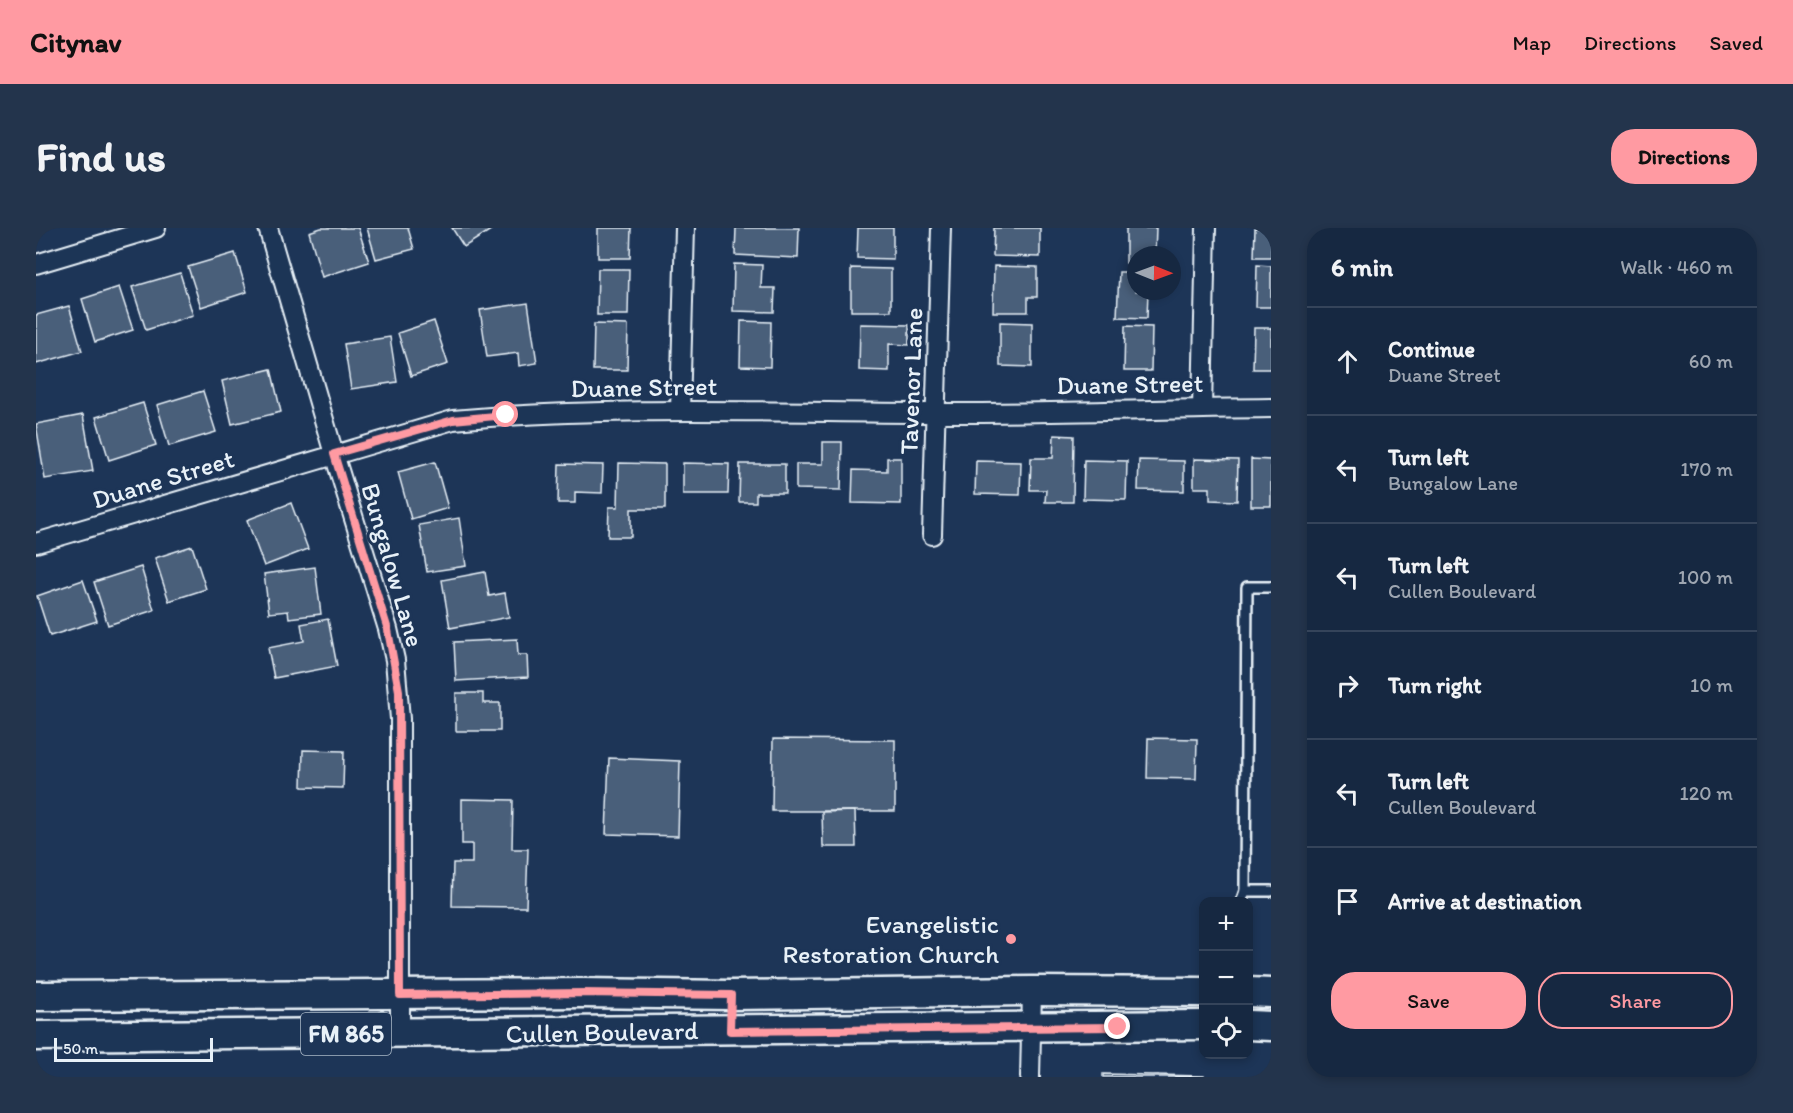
<!DOCTYPE html>
<html lang="en">
<head>
<meta charset="utf-8">
<style>
	:root { --surface:#162841; --page:#23344c; --text:#f1f3f6; --muted:#9ea6b1; --line:#35445a; --accent:#ff9aa2 }
	body { margin:0; font-family:Itim,sans-serif; background:var(--page); color:var(--text) }
	.controls { position:absolute; right:18px; bottom:18px; display:grid; overflow:hidden; border-radius:12px; box-shadow:0 3px 9px #0003 }
	.controls button { width:54px; height:54px; display:grid; place-items:center; padding:0; border:0; border-bottom:2px solid var(--line); background:var(--surface); color:var(--text); font:30px sans-serif }
	.compass { position:absolute; left:1091px; top:18px; width:54px; height:54px; border-radius:50%; background:var(--surface); box-shadow:0 3px 9px #0003; rotate:91deg }
	.scale { position:absolute; left:18px; bottom:15px; width:159px; box-sizing:border-box; padding-left:6px; border:3px solid #e8f1f8; border-top:0; font-size:16px; line-height:21px; white-space:nowrap; color:#e8f1f8; -webkit-text-stroke:4px #1d3557; paint-order:stroke }
	.stop { position:absolute; width:18px; height:18px; margin:-14px; border:4px solid #ff9aa2; border-radius:50%; background:#fff }
	.stop.end { background:#ff9aa2; border-color:#fff; box-shadow:0 2px 6px #0008 }
	.list { margin:0; padding:0; list-style:none }
	h2 { display:flex; justify-content:space-between; align-items:center; height:78px; margin:0; padding:0 24px; font-size:26px }
	h2 small { font-size:20px; font-weight:400; color:var(--muted) }
	.list li { display:grid; grid-template-columns:39px 1fr auto; gap:18px; align-items:center; box-sizing:border-box; height:108px; padding:0 24px; border-top:2px solid var(--line) }
	.list b { display:block; font-size:22px; white-space:nowrap }
	.list p { margin:0; font-size:20px; white-space:nowrap; color:var(--muted) }
	.list em { font-size:20px; font-style:normal; color:var(--muted) }
	.actions { display:flex; gap:12px; padding:18px 24px }
	.actions a { flex:1; padding:14px 0; border:2px solid var(--accent); border-radius:24px; text-align:center; font-size:21px; color:var(--accent) }
	.actions .main { background:var(--accent); color:#111 }
	.icon { flex:none; width:33px; height:33px; fill:none; stroke:currentColor; stroke-width:2; stroke-linecap:round; stroke-linejoin:round }
	.map { position:relative; flex:none; width:1235px; height:849px; overflow:hidden; border-radius:24px }
	header { display:flex; align-items:center; gap:36px; box-sizing:border-box; height:84px; padding:0 30px; background:var(--accent); color:#111 }
	header strong { font-size:28px }
	nav { display:flex; gap:33px; margin-inline-start:auto; font-size:21px }
	.intro { display:flex; align-items:center; justify-content:space-between; box-sizing:border-box; height:144px; padding:0 36px }
	h1 { margin:0; font-size:42px }
	.button { padding:15px 27px; border-radius:24px; background:var(--accent); color:#111; font-size:21px; font-weight:700 }
	main { display:flex; gap:36px; padding:0 36px }
	aside { flex:1; background:var(--surface); border-radius:24px; box-shadow:0 3px 9px #0003 }
	.map>svg:first-child { display:block }
	.building { fill:#495e7a; stroke:#e8f1f8; stroke-width:1.5 }
	.lines { fill:none; stroke-linecap:round; stroke-linejoin:round }
	.lane-casing { stroke:#e8f1f8; stroke-width:14 }
	.street-casing { stroke:#e8f1f8; stroke-width:22 }
	.primary-casing { stroke:#e8f1f8; stroke-width:33 }
	.lane { stroke:#1d3557; stroke-width:9 }
	.street { stroke:#1d3557; stroke-width:18 }
	.primary { stroke:#1d3557; stroke-width:28 }
	.route { stroke:#ff9aa2; stroke-width:8 }
	.poi-dot { fill:#ff9aa2; stroke:#1d3557; stroke-width:2 }
	.labels { text-anchor:middle; stroke-width:6; stroke-linejoin:round; paint-order:stroke }
	.shield { fill:#1d3557; stroke:#abb9c8; stroke-width:1.5 }
	.shield-label { font-size:24px; font-weight:bold; fill:#e8f1f8 }
	.street-label { font-size:26px; fill:#e8f1f8; stroke:#1d3557 }
	.poi-label { font-size:26px; fill:#e8f1f8; stroke:#1d3557; text-anchor:end }
</style>
</head>
<body>
<header>
<strong>Citynav</strong>
<nav><a>Map</a><a>Directions</a><a>Saved</a></nav>
</header>
<div class="intro"><h1>Find us</h1><a class="button">Directions</a></div>
<main>
<div class="map">
<svg width="1235" height="849" viewBox="0 0 1235 849">
	<rect width="100%" height="100%" fill="#1d3557"/>
	<filter id="ink" filterUnits="userSpaceOnUse"><feTurbulence type="fractalNoise" baseFrequency=".0167" numOctaves="2"/><feDisplacementMap in="SourceGraphic" scale="12" xChannelSelector="R" yChannelSelector="G"/><feConvolveMatrix kernelMatrix="1 2 1 2 8 2 1 2 1" color-interpolation-filters="sRGB"/></filter>
	<g filter="url(#ink)">
		<g class="building">
			<path d="M285 0H322L333 34 286 49 273 4Z"/>
			<path d="M331 0H372L378 21 340 31Z"/>
			<path d="M416 0H458L428 19Z"/>
			<path d="M562 0H595L594 30H562Z"/>
			<path d="M700 0H763L762 30 699 27Z"/>
			<path d="M822 0H857V31L821 30Z"/>
			<path d="M958 0H1004V29L957 28Z"/>
			<path d="M1090 0H1120L1119 27H1100V35H1090Z"/>
			<path d="M1219 0H1235V29H1218Z"/>
			<path d="M199 25 211 64 165 79 152 39Z"/>
			<path d="M698 36 726 37 725 60H739L738 84 697 83Z"/>
			<path d="M1221 37 1235 38V79H1220Z"/>
			<path d="M958 38 1001 39V69H992V84H957Z"/>
			<path d="M815 40 855 41V83H815Z"/>
			<path d="M562 41H593L592 87H561Z"/>
			<path d="M1083 44H1100V63H1112L1111 90 1081 89Z"/>
			<path d="M144 45 157 87 110 102 96 59Z"/>
			<path d="M83 59 97 102 59 114 46 71Z"/>
			<path d="M492 75 501 135 483 138 482 125 451 129 444 82Z"/>
			<path d="M33 78 46 123 0 136V87Z"/>
			<path d="M398 93 412 136 375 148 362 105Z"/>
			<path d="M705 93 735 94 734 139 704 138Z"/>
			<path d="M964 94 996 95V139L964 138Z"/>
			<path d="M558 96 592 97 591 142H557Z"/>
			<path d="M824 96 873 97V117L853 116V143L823 142Z"/>
			<path d="M1089 98 1116 99 1115 143H1088Z"/>
			<path d="M1218 100H1235V141H1217Z"/>
			<path d="M354 109 361 154 315 161 308 116Z"/>
			<path d="M235 141 245 184 196 196 186 153Z"/>
			<path d="M167 163 180 204 133 218 121 177Z"/>
			<path d="M107 175 120 217 73 232 60 189Z"/>
			<path d="M47 187 57 243 9 251 0 196Z"/>
			<path d="M1018 207 1038 208 1037 274H1009L1010 262H994L995 230H1017Z"/>
			<path d="M787 214H806L805 262 760 261V236H787Z"/>
			<path d="M851 230H865V276L816 275 817 242 851 243Z"/>
			<path d="M1158 231 1202 232 1201 273 1174 272V260H1158Z"/>
			<path d="M1215 231 1235 232V278H1215Z"/>
			<path d="M1048 232 1091 233 1090 272 1047 271Z"/>
			<path d="M1103 232 1148 233V263L1102 262Z"/>
			<path d="M940 233 985 234 984 267 939 266Z"/>
			<path d="M399 234 412 280 375 291 362 244Z"/>
			<path d="M583 235 629 236V281H595V309H572L573 279H582Z"/>
			<path d="M647 235 693 236 692 266H647Z"/>
			<path d="M523 236 567 237 566 265 539 264V275H522Z"/>
			<path d="M704 236H749V265H720V274H703Z"/>
			<path d="M255 275 272 321 228 338 211 292Z"/>
			<path d="M423 290 430 338 391 344 383 297Z"/>
			<path d="M156 318 170 361 133 373 119 330Z"/>
			<path d="M105 339 118 382 72 397 58 354Z"/>
			<path d="M279 339 285 386 253 390 252 383 233 385 228 346Z"/>
			<path d="M449 344 453 368 469 365 473 389 414 400 406 352Z"/>
			<path d="M47 352 61 393 14 408 1 368Z"/>
			<path d="M292 391 301 438 238 450 232 420 268 413 265 396Z"/>
			<path d="M481 411 482 427H491L492 449 420 453 418 414Z"/>
			<path d="M420 465H447V475H464V503H420Z"/>
			<path d="M1112 510 1161 511 1160 551 1111 550Z"/>
			<path d="M737 511 859 512V583H736Z"/>
			<path d="M267 522 308 523 307 560 266 559Z"/>
			<path d="M573 530 644 533 642 608 570 606Z"/>
			<path d="M426 571 477 572 476 621H492L490 679 416 678 417 635H436V616H426Z"/>
			<path d="M819 583 820 619H787L786 584Z"/>
			<path d="M1067 846 1168 848V849H1067Z"/>
		</g>
		<g class="lines">
			<g class="lane-casing">
				<g id="lane">
					<path d="M1209 663H1235"/>
					<path d="M1205 674 1209 663 1211 359H1235"/>
				</g>
			</g>
			<g class="street-casing">
				<g id="street">
					<path d="M232 0 298 226 352 401 359 432 364 491V806"/>
					<path d="M0 36 120 0"/>
					<path d="M1166 181 1170 0"/>
					<path d="M644 183 649 0"/>
					<path d="M896 307 905 0"/>
					<path d="M0 315 417 192C572 178 729 184 885 185 1002 186 1118 181 1235 180"/>
					<path d="M994 849 996 763"/>
				</g>
			</g>
			<g class="primary-casing">
				<g id="primary">
					<path d="M1212 764 1235 765"/>
					<path d="M0 768 547 765 695 767 996 763 1168 764"/>
					<path d="M1212 797 1235 798"/>
					<path d="M0 808 1168 797"/>
				</g>
			</g>
			<use href="#lane" class="lane"/>
			<use href="#street" class="street"/>
			<use href="#primary" class="primary"/>
		</g>
	</g>
	<g class="lines" filter="url(#ink)">
		<path class="route" d="M470 187 417 192 298 226 352 402 363 463 364 767 547 765 695 767 694 803 1082 799"/>
	</g>
	<circle class="poi-dot" cx="975" cy="711" r="6"/>
	<g class="labels">
		<rect class="shield" x="265" y="785" width="90" height="42" rx="4.5"/>
		<g class="shield-label">
			<text x="310" y="814">FM 865</text>
		</g>
		<g class="street-label">
			<text transform="translate(875 153) rotate(-88)" y="9">Tavenor Lane</text>
			<text transform="translate(1094 156) rotate(-1)" y="9">Duane Street</text>
			<text transform="translate(608 159) rotate(-1)" y="9">Duane Street</text>
			<text transform="translate(127 251) rotate(-17)" y="9">Duane Street</text>
			<text transform="translate(357 337) rotate(74)" y="9">Bungalow Lane</text>
			<text transform="translate(566 804) rotate(-1)" y="9">Cullen Boulevard</text>
		</g>
		<g class="poi-label">
			<text x="963" y="705">Evangelistic<tspan x="963" dy="30">Restoration Church</tspan></text>
		</g>
	</g>
</svg>
<div class="controls">
<button>+</button>
<button>−</button>
<button><svg class="icon" aria-label="locate" viewBox="0 0 24 24"><circle cx="12" cy="12" r="6"/><path d="M12 2v4M12 18v4M2 12h4M18 12h4"/></svg></button>
</div>
<svg class="compass" viewBox="-18 -18 36 36"><path d="M0-13l5 13h-10z" fill="#e53935"/><path d="M0 13l5-13h-10z" fill="#9ea6b1"/></svg>
<div class="scale">50 m</div>
<div class="stop" style="left:470px;top:187px"></div>
<div class="stop end" style="left:1082px;top:799px"></div>
</div>
<aside>
<h2>6 min<small>Walk · 460 m</small></h2>
<ul class="list">
<li><svg class="icon" aria-label="ahead" viewBox="0 0 24 24"><path d="M12 20V5M6 11l6-6 6 6"/></svg><div><b>Continue</b><p>Duane Street</p></div><em>60 m</em></li>
<li><svg class="icon" aria-label="left" viewBox="0 0 24 24"><path d="M17 20v-9H6M10 6l-5 5 5 5"/></svg><div><b>Turn left</b><p>Bungalow Lane</p></div><em>170 m</em></li>
<li><svg class="icon" aria-label="left" viewBox="0 0 24 24"><path d="M17 20v-9H6M10 6l-5 5 5 5"/></svg><div><b>Turn left</b><p>Cullen Boulevard</p></div><em>100 m</em></li>
<li><svg class="icon" aria-label="right" viewBox="0 0 24 24"><path d="M7 20v-9h11M14 6l5 5-5 5"/></svg><div><b>Turn right</b></div><em>10 m</em></li>
<li><svg class="icon" aria-label="left" viewBox="0 0 24 24"><path d="M17 20v-9H6M10 6l-5 5 5 5"/></svg><div><b>Turn left</b><p>Cullen Boulevard</p></div><em>120 m</em></li>
<li><svg class="icon" aria-label="arrive" viewBox="0 0 24 24"><path d="M6 21V4h12l-3 4 3 4H6"/></svg><div><b>Arrive at destination</b></div></li>
</ul>
<div class="actions"><a class="main">Save</a><a>Share</a></div>
</aside>
</main>
</body>
</html>
